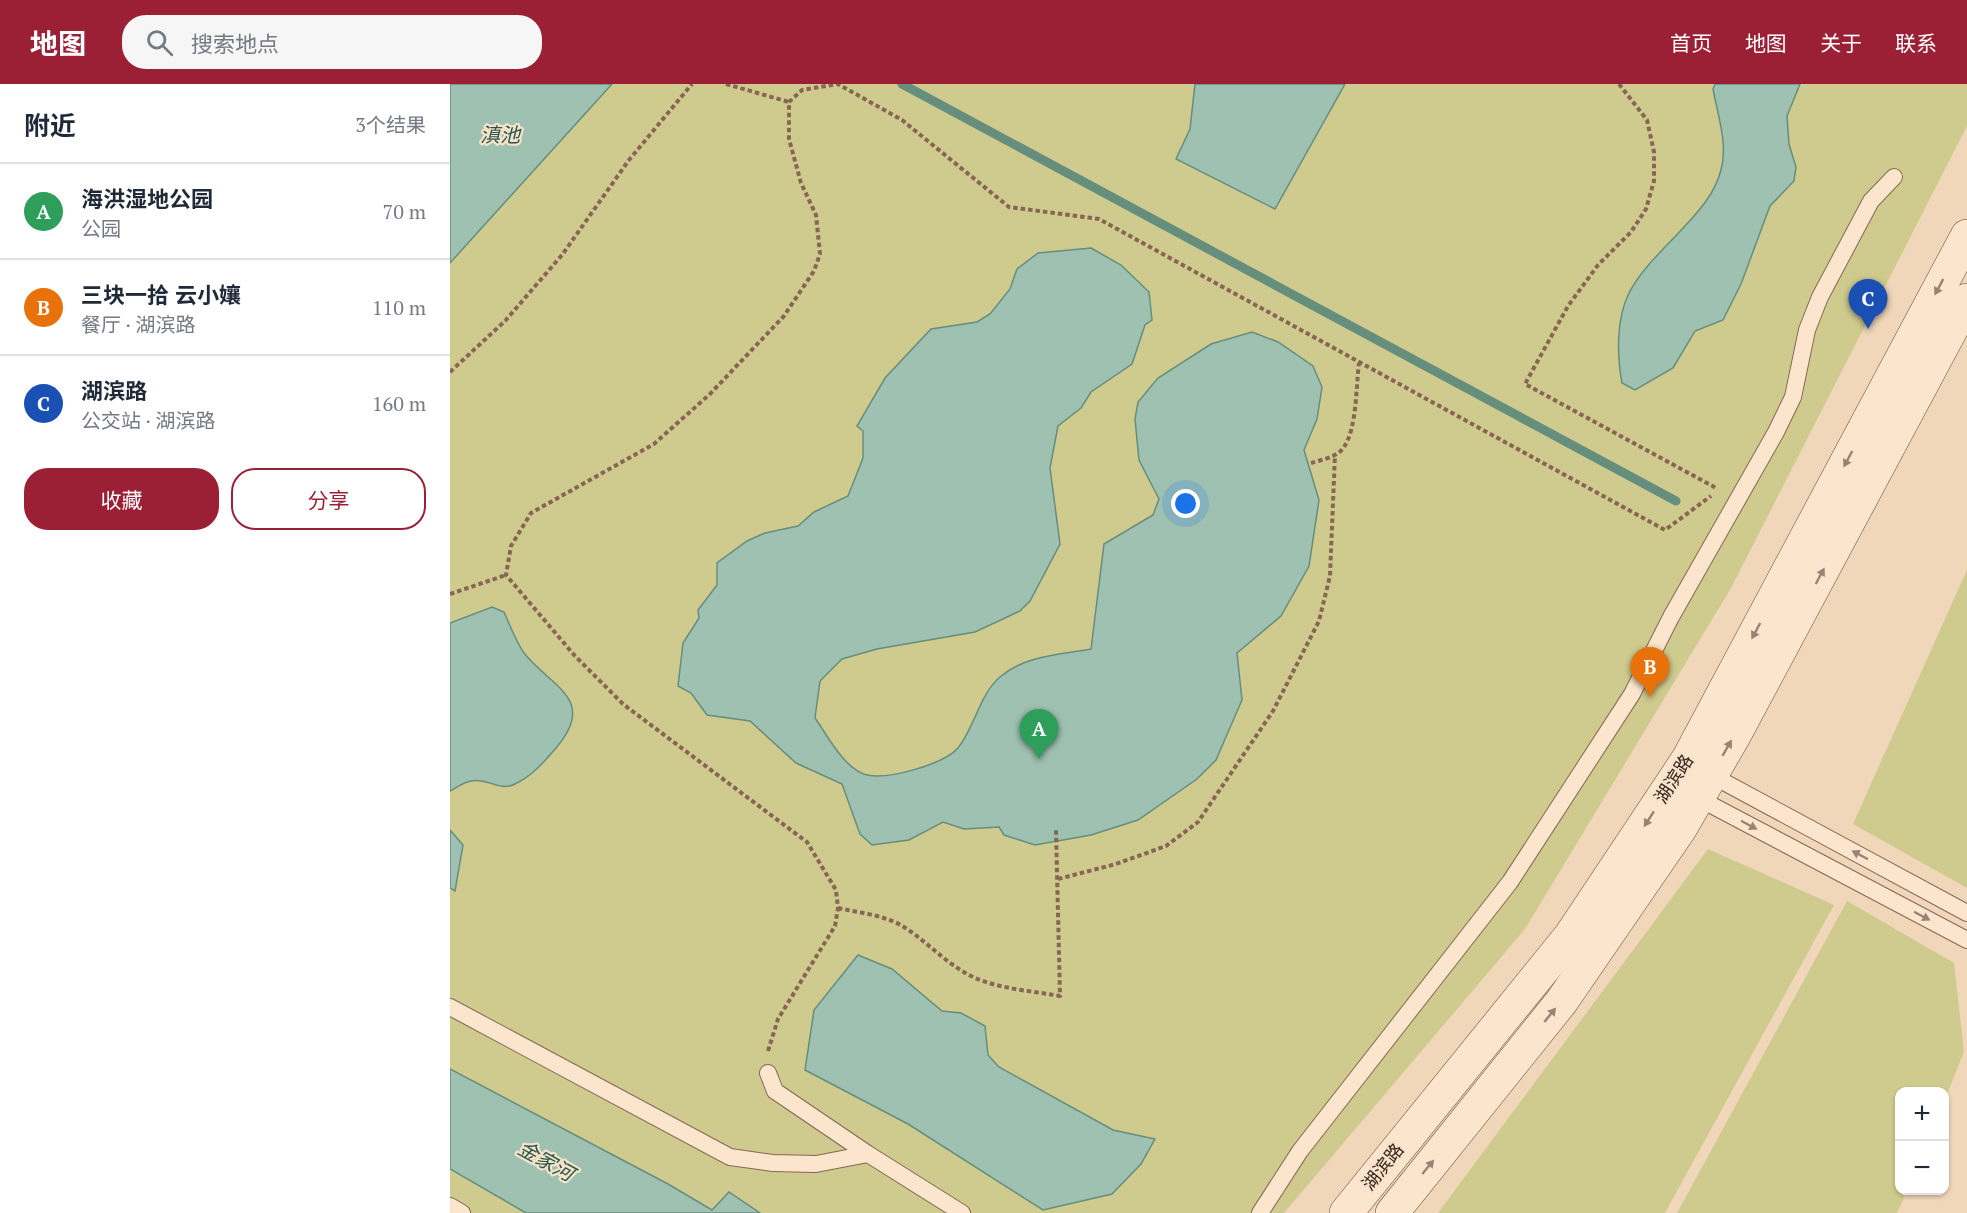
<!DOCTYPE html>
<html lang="zh">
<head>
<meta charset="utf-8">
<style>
	:root { --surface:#fff; --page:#f6f6f7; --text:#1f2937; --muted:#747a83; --line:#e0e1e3; --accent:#9b2036 }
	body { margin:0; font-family:"PT Serif","Noto Sans SC",serif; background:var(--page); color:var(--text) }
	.controls { position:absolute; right:18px; bottom:18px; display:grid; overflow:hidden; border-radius:12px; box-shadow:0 2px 4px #0004 }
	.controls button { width:54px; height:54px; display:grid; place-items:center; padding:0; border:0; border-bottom:2px solid var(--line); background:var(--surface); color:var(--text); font:30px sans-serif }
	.you { position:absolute; left:736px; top:420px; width:21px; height:21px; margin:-15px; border:4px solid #fff; border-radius:50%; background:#1a73e8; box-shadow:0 0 0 9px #1a73e833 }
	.badge { display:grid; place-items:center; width:39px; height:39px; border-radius:50%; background:var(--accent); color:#fff; font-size:20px; font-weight:700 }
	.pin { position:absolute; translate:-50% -50px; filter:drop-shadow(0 2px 3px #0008) }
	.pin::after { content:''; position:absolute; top:32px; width:21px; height:18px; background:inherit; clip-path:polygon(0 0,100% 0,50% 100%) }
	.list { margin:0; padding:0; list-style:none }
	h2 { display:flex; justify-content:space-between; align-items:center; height:78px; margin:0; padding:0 24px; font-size:26px }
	h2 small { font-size:20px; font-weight:400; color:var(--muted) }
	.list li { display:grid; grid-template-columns:39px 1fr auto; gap:18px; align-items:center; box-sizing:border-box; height:96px; padding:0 24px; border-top:2px solid var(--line) }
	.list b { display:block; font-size:22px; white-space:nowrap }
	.list p { margin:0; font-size:20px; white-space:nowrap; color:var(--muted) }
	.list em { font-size:20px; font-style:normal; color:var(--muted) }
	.actions { display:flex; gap:12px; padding:18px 24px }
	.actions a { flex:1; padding:14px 0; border:2px solid var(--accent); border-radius:24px; text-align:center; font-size:21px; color:var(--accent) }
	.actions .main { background:var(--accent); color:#fff }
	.icon { flex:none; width:33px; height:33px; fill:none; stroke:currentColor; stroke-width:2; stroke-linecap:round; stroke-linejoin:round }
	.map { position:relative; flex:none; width:1517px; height:1129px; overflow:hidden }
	header { display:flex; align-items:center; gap:36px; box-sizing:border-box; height:84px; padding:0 30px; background:var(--accent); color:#fff }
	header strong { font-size:28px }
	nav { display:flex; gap:33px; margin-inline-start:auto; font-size:21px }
	.search { width:420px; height:54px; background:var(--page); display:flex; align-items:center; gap:15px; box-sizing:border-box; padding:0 21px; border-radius:24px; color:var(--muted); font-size:22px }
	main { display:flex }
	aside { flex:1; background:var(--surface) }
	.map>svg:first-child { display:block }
	.green { fill:#cfcb8e }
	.water { fill:#9fc1b1; stroke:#668e7d; stroke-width:1.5 }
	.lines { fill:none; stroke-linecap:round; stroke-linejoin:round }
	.stream { stroke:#668e7d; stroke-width:9 }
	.service-casing { stroke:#886653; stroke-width:18 }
	.secondary-casing { stroke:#694737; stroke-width:34 }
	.path { stroke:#886653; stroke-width:4; stroke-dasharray:4.5 3; stroke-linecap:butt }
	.service { stroke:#fbe5cd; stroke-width:16 }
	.secondary { stroke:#fbe5cd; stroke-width:33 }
	.oneway { fill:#988474 }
	.labels { text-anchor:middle; stroke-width:4.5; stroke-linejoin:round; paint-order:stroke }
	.street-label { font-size:18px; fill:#36221a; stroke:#f7e2ca }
	.water-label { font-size:20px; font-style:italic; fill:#28574c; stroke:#f7e2ca }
</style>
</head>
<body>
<header>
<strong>地图</strong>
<div class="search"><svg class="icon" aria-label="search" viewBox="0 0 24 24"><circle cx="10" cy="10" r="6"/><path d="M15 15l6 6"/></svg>搜索地点</div>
<nav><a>首页</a><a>地图</a><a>关于</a><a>联系</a></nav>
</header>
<main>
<aside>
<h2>附近<small>3个结果</small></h2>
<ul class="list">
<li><span class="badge" style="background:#2e9e5b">A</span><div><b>海洪湿地公园</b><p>公园</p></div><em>70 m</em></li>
<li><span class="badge" style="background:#e8710a">B</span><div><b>三块一拾 云小孃</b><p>餐厅 · 湖滨路</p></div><em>110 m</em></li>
<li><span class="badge" style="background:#1a4fb4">C</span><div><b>湖滨路</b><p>公交站 · 湖滨路</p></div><em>160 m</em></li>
</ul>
<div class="actions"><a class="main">收藏</a><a>分享</a></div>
</aside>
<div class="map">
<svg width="1517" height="1129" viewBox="0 0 1517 1129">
	<rect width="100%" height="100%" fill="#f0d7ba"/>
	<g class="green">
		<path d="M162 0H1517V42L1281 504 1075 845 834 1129H0V179Z"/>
		<path d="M1517 486V804L1403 740Z"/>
		<path d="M1258 765 1384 821 1215 1129H988Z"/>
		<path d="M1397 817 1504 879 1514 968 1495 1015 1494 1008H1450V1106L1457 1107 1447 1129H1227Z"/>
	</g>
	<g class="water">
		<path d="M0 0H162L0 179Z"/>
		<path d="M745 0H895L825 125 726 75 740 45Z"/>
		<path d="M1265 0H1350L1337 32 1339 60 1346 83 1344 97 1320 122 1291 200 1273 236 1245 247 1223 284 1185 306 1172 299C1167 272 1166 235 1179 209 1191 185 1216 163 1234 143 1250 126 1265 109 1271 86 1278 60 1268 32 1263 5Z"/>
		<path d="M641 164 671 181 699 208 702 236 695 241 682 280 641 308 631 324 608 342 600 384 610 460 580 517 570 527 525 548 427 565 392 575 370 597 365 634C378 652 394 685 417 691 438 696 494 680 508 664 525 643 529 611 550 593 576 571 609 571 641 565L654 460 703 431 709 415 689 376 685 335 688 318 708 294 761 260 802 248 828 258 863 282 872 303 867 335 854 366 869 416 859 482 831 532 787 569 792 616 766 676 747 695 688 736 641 751 585 761 554 751 549 743 514 745 493 738 459 756 422 761 410 750 392 700 346 679 300 637 257 631 241 609 228 602 233 559 249 534 248 526 267 501V479L297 457 315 449 348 442 364 428 398 412 413 374V347L407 342 435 294 481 245 527 238 540 230 560 205 567 185 588 169Z"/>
		<path d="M42 523 54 528C60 541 66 558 74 569 101 603 148 615 106 664 94 678 82 692 65 700 49 708 37 693 21 697 14 698 6 704 0 707V539Z"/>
		<path d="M0 746 13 761 5 807 0 804Z"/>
		<path d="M408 871 442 885 492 927 511 929 535 942 538 971 549 983 663 1046 705 1055 691 1080 662 1110 593 1126 458 1040 355 986 364 926Z"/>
		<path d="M0 985 218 1100 262 1126 279 1108 310 1129H76L0 1085Z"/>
	</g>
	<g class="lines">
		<path class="stream" d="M452 0 1226 417"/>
		<g class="service-casing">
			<g id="service">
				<path d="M1261 691 1517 829"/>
				<path d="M1248 714 1517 856"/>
				<path d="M0 923 280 1073 323 1079 366 1080 418 1070 512 1129"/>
				<path d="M318 989 325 1007 418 1070"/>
				<path d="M0 1122 12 1129"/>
				<path d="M810 1129 850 1067 1060 798 1182 610 1221 533 1326 348 1343 313 1357 246 1370 213 1421 117 1444 93"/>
			</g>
		</g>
		<g class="secondary-casing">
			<g id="secondary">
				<path d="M896 1129 1121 851 1238 675 1517 152"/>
				<path d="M942 1129 1112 917 1230 745 1284 652 1517 216"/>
			</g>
		</g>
		<g class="path">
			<path d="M276 0 339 18"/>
			<path d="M1169 0 1197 36 1204 68V97L1196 125 1181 148 1148 181 1118 222 1075 300 1268 405"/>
			<path d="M0 288 55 237 112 171 179 76 242 0"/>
			<path d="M861 379C871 376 888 373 894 363 907 344 906 302 909 279"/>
			<path d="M0 510 56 491"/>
			<path d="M608 795 666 780 716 762 748 738 823 627 869 537 880 492 885 370"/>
			<path d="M388 824C410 829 435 831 454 843 479 859 497 881 525 894 551 905 582 907 610 912L606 746"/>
			<path d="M318 967 328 935 385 842 388 824 386 806 357 758 173 620 125 572 56 491 61 462 81 429 204 360 260 310 334 232 364 187 370 170 366 131 351 99 339 55V18L352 6 388 0 452 36 559 123 649 135 1215 446 1261 412"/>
		</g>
		<use href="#service" class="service"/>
		<use href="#secondary" class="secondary"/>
	</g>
	<defs><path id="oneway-solid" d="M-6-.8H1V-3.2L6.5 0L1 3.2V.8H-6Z" transform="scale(1.5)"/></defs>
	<g class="oneway">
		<use href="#oneway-solid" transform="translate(1489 203) rotate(118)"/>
		<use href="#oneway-solid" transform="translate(1398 375) rotate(118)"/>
		<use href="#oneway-solid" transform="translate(1370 492) rotate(-62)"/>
		<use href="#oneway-solid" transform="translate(1306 547) rotate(118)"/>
		<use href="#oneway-solid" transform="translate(1277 664) rotate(-60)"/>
		<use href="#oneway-solid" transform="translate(1199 735) rotate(123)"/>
		<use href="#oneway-solid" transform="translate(1299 741) rotate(28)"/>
		<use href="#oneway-solid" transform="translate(1410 771) rotate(-152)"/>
		<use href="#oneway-solid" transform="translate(1472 832) rotate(28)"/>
		<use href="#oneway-solid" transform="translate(1100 931) rotate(-51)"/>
		<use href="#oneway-solid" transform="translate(978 1083) rotate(-51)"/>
	</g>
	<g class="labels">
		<g class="street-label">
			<text transform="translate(1224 695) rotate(-57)" y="6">湖滨路</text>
			<text transform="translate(933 1083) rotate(-51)" y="6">湖滨路</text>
		</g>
		<g class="water-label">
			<text x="50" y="58">滇池</text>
			<text transform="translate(96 1077) rotate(29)" y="7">金家河</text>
		</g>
	</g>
</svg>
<div class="controls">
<button>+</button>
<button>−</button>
</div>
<div class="you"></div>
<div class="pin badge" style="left:589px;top:675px;background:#2e9e5b">A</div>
<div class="pin badge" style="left:1200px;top:613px;background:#e8710a">B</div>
<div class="pin badge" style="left:1418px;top:245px;background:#1a4fb4">C</div>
</div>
</main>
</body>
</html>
